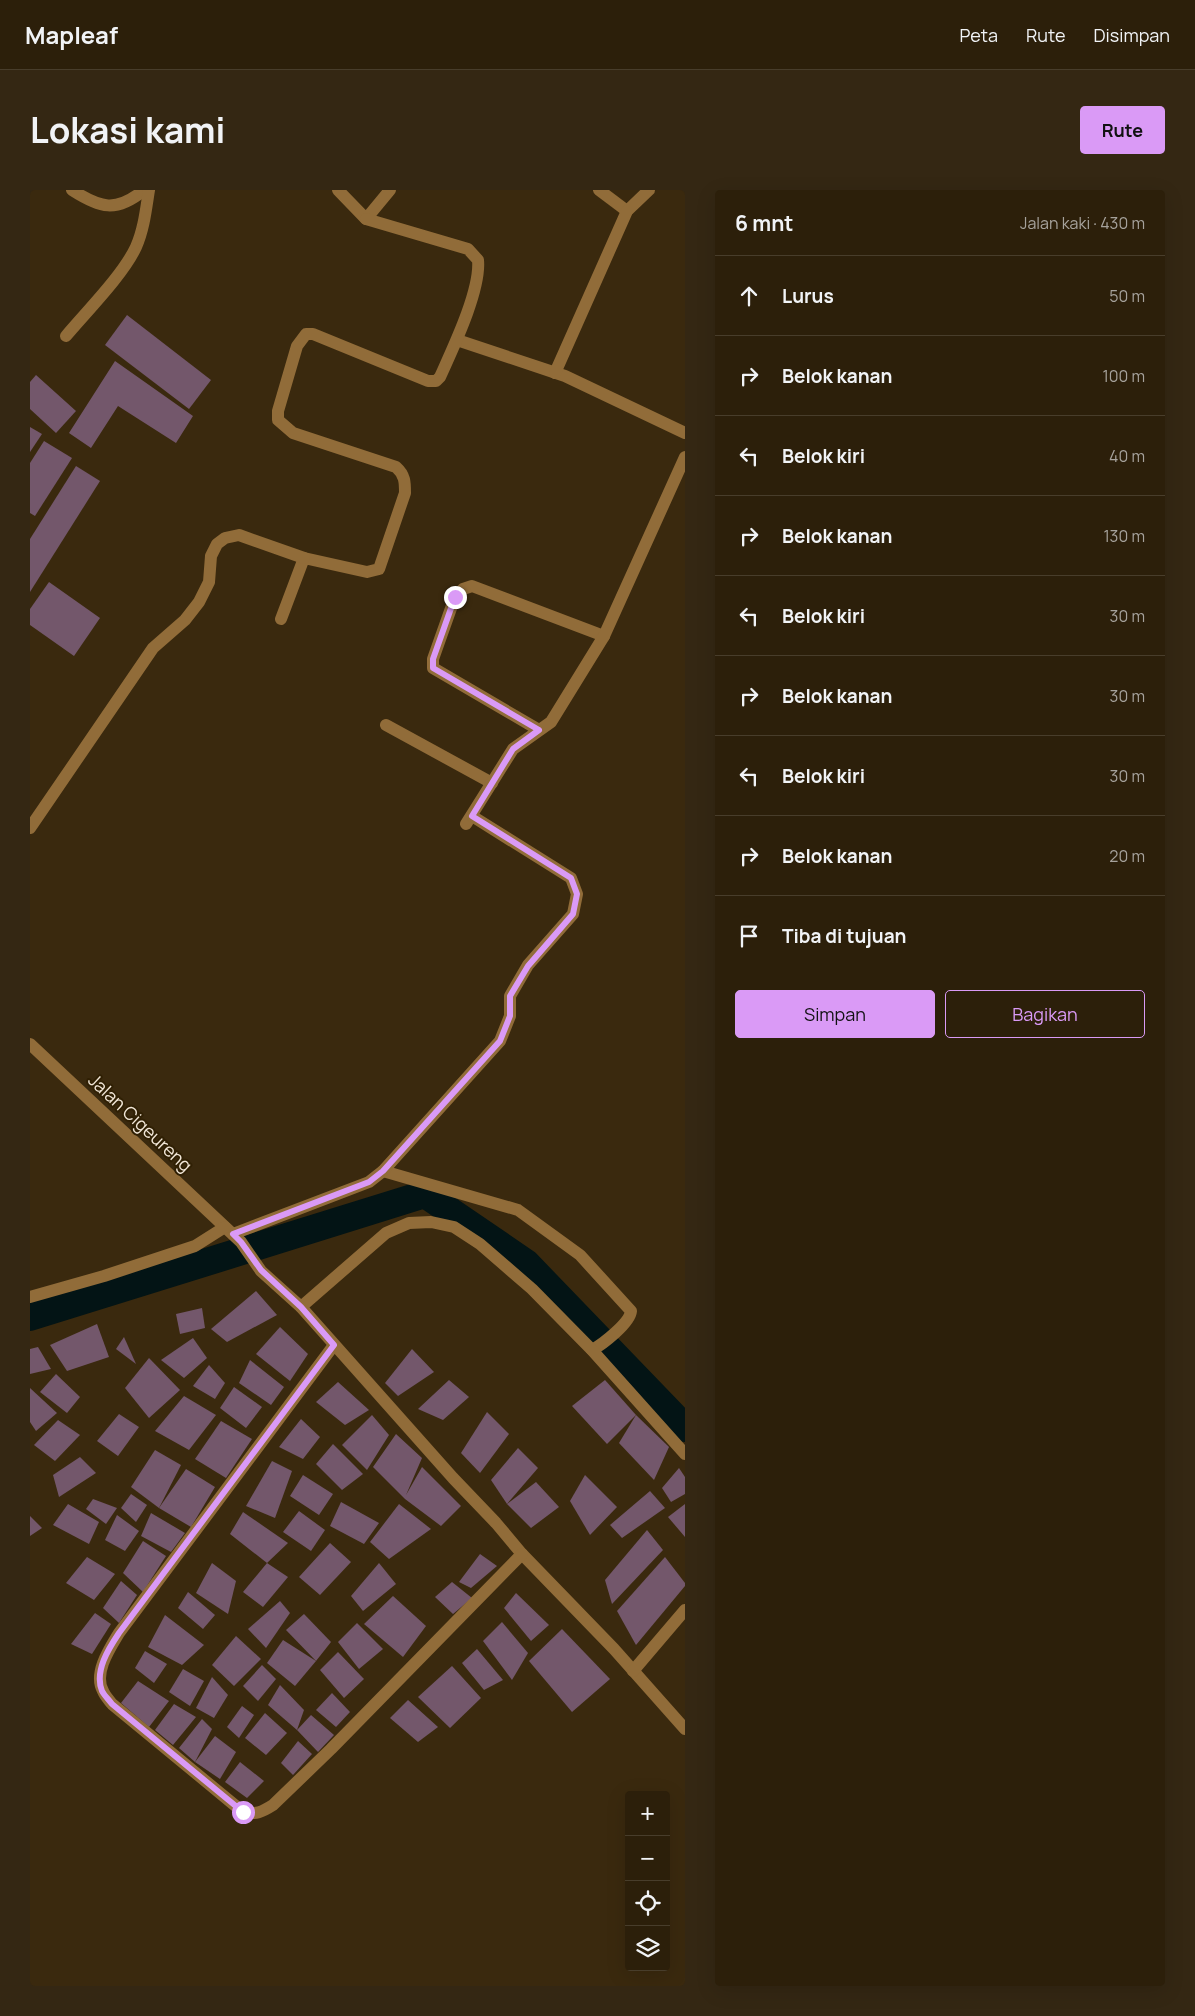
<!DOCTYPE html>
<html lang="id">
<head>
<meta charset="utf-8">
<style>
	:root { --surface:#2c1f0a; --page:#342713; --text:#f1f3f6; --muted:#a6a29c; --line:#483d2b; --accent:#da9af6 }
	body { margin:0; font-family:Manrope,sans-serif; background:var(--page); color:var(--text) }
	.controls { position:absolute; right:15px; bottom:15px; display:grid; overflow:hidden; border-radius:5px; box-shadow:0 5px 20px #0002 }
	.controls button { width:45px; height:45px; display:grid; place-items:center; padding:0; border:0; border-bottom:1px solid var(--line); background:var(--surface); color:var(--text); font:25px sans-serif }
	.stop { position:absolute; width:15px; height:15px; margin:-11px; border:4px solid #da9af6; border-radius:50%; background:#fff }
	.stop.end { background:#da9af6; border-color:#fff; box-shadow:0 1px 5px #0008 }
	.list { margin:0; padding:0; list-style:none }
	h2 { display:flex; justify-content:space-between; align-items:center; height:65px; margin:0; padding:0 20px; font-size:21px }
	h2 small { font-size:16px; font-weight:400; color:var(--muted) }
	.list li { display:grid; grid-template-columns:32px 1fr auto; gap:15px; align-items:center; box-sizing:border-box; height:80px; padding:0 20px; border-top:1px solid var(--line) }
	.list b { display:block; font-size:19px; white-space:nowrap }
	.list em { font-size:16px; font-style:normal; color:var(--muted) }
	.actions { display:flex; gap:10px; padding:15px 20px }
	.actions a { flex:1; padding:11px 0; border:1px solid var(--accent); border-radius:5px; text-align:center; font-size:18px; color:var(--accent) }
	.actions .main { background:var(--accent); color:#111 }
	.icon { flex:none; width:28px; height:28px; fill:none; stroke:currentColor; stroke-width:2; stroke-linecap:round; stroke-linejoin:round }
	.map { position:relative; flex:none; width:655px; height:1796px; overflow:hidden; border-radius:5px }
	header { display:flex; align-items:center; gap:30px; box-sizing:border-box; height:70px; padding:0 25px; background:var(--surface); border-bottom:1px solid var(--line) }
	header strong { font-size:24px }
	nav { display:flex; gap:28px; margin-inline-start:auto; font-size:18px }
	.intro { display:flex; align-items:center; justify-content:space-between; box-sizing:border-box; height:120px; padding:0 30px }
	h1 { margin:0; font-size:35px }
	.button { padding:12px 22px; border-radius:5px; background:var(--accent); color:#111; font-size:18px; font-weight:700 }
	main { display:flex; gap:30px; padding:0 30px }
	aside { flex:1; background:var(--surface); border-radius:5px; box-shadow:0 5px 20px #0002 }
	.map>svg:first-child { display:block }
	.lines { fill:none; stroke-linecap:round; stroke-linejoin:round }
	.canal { stroke:#031415; stroke-width:28 }
	.building { fill:#73576b }
	.minor { stroke:#916c39; stroke-width:12 }
	.route { stroke:#da9af6; stroke-width:6 }
	.labels { text-anchor:middle; stroke-width:4; stroke-linejoin:round; paint-order:stroke }
	.street-label { font-size:18px; fill:#f2e7d8; stroke:#302004 }
</style>
</head>
<body>
<header>
<strong>Mapleaf</strong>
<nav><a>Peta</a><a>Rute</a><a>Disimpan</a></nav>
</header>
<div class="intro"><h1>Lokasi kami</h1><a class="button">Rute</a></div>
<main>
<div class="map">
<svg width="655" height="1796" viewBox="0 0 655 1796">
	<rect width="100%" height="100%" fill="#3a290e"/>
	<g class="lines">
		<path class="canal" d="M0 1127 395 1004 496 1073 655 1238"/>
	</g>
	<g class="building">
		<path d="M97 125 181 190 159 219 75 155Z"/>
		<path d="M85 171 163 226 146 253 88 216 61 258 39 243Z"/>
		<path d="M6 185 46 221 26 243 0 219V192Z"/>
		<path d="M0 237 12 244 0 262Z"/>
		<path d="M14 251 42 268 5 326 0 323V273Z"/>
		<path d="M46 276 70 291 0 402V349Z"/>
		<path d="M19 392 70 428 44 466 0 435V419Z"/>
		<path d="M226 1101 247 1125 197 1152 181 1139Z"/>
		<path d="M172 1118 175 1138 150 1144 146 1124Z"/>
		<path d="M67 1134 79 1167 37 1181 20 1155Z"/>
		<path d="M250 1137 278 1164 260 1191 226 1164Z"/>
		<path d="M94 1147 106 1174 86 1159Z"/>
		<path d="M163 1148 177 1168 154 1188 131 1170Z"/>
		<path d="M8 1157 21 1179 0 1184V1159Z"/>
		<path d="M382 1159 404 1182 368 1206 355 1193Z"/>
		<path d="M119 1168 150 1200 119 1228 95 1198Z"/>
		<path d="M220 1170 254 1197 241 1215 209 1193Z"/>
		<path d="M179 1175 195 1193 185 1209 163 1196Z"/>
		<path d="M26 1184 50 1207 37 1223 10 1202Z"/>
		<path d="M419 1190 439 1207 413 1230 388 1219Z"/>
		<path d="M575 1190 606 1225 577 1254 542 1216Z"/>
		<path d="M308 1192 339 1220 315 1235 286 1212Z"/>
		<path d="M204 1197 232 1217 216 1238 190 1218Z"/>
		<path d="M0 1198 27 1223 6 1241 0 1232Z"/>
		<path d="M154 1206 186 1225 159 1260 125 1241Z"/>
		<path d="M457 1222 479 1244 450 1283 431 1263Z"/>
		<path d="M89 1224 109 1237 88 1266 67 1251Z"/>
		<path d="M342 1225 359 1245 337 1280 312 1255Z"/>
		<path d="M606 1225 639 1257 624 1290 589 1253Z"/>
		<path d="M271 1229 290 1247 273 1269 249 1257Z"/>
		<path d="M28 1230 50 1245 25 1271 4 1255Z"/>
		<path d="M191 1231 222 1249 196 1288 165 1269Z"/>
		<path d="M366 1244 392 1268 376 1305 392 1277 431 1316 411 1336 375 1309 343 1277Z"/>
		<path d="M303 1254 333 1284 312 1300 286 1274Z"/>
		<path d="M488 1258 508 1278 477 1314 461 1290Z"/>
		<path d="M125 1260 151 1275 129 1318 101 1297Z"/>
		<path d="M50 1267 66 1283 29 1307 23 1285Z"/>
		<path d="M242 1271 262 1281 245 1328 216 1316Z"/>
		<path d="M649 1278 655 1287V1304L641 1312 632 1298Z"/>
		<path d="M156 1279 185 1297 161 1337 129 1318Z"/>
		<path d="M273 1285 303 1304 289 1325 260 1306Z"/>
		<path d="M555 1285 587 1317 560 1345 540 1311Z"/>
		<path d="M506 1292 529 1317 501 1338 477 1314Z"/>
		<path d="M620 1301 635 1318 592 1348 580 1335Z"/>
		<path d="M101 1304 117 1315 106 1332 91 1318Z"/>
		<path d="M63 1309 87 1318 76 1334 56 1319Z"/>
		<path d="M311 1312 349 1333 334 1354 300 1336Z"/>
		<path d="M38 1314 69 1332 59 1354 23 1335Z"/>
		<path d="M369 1314 401 1339 359 1369 340 1352Z"/>
		<path d="M655 1314V1347L638 1327Z"/>
		<path d="M269 1321 295 1340 281 1361 253 1342Z"/>
		<path d="M213 1322 258 1353 237 1373 200 1344Z"/>
		<path d="M121 1323 155 1343 141 1362 111 1346Z"/>
		<path d="M87 1325 109 1341 95 1361 75 1350Z"/>
		<path d="M0 1326 12 1338 0 1346Z"/>
		<path d="M617 1340 633 1360 582 1414 575 1390Z"/>
		<path d="M113 1351 136 1366 113 1402 93 1383Z"/>
		<path d="M300 1353 321 1372 290 1405 269 1387Z"/>
		<path d="M450 1364 467 1376 441 1398 429 1392Z"/>
		<path d="M57 1367 85 1384 64 1410 36 1393Z"/>
		<path d="M635 1367 655 1393V1396L606 1455 587 1421Z"/>
		<path d="M182 1373 206 1391 198 1424 166 1403Z"/>
		<path d="M237 1373 258 1387 233 1417 213 1402Z"/>
		<path d="M349 1373 366 1394 333 1421 321 1406Z"/>
		<path d="M91 1391 107 1405 89 1433 73 1418Z"/>
		<path d="M422 1392 442 1408 423 1424 405 1407Z"/>
		<path d="M158 1402 185 1425 173 1439 148 1418Z"/>
		<path d="M486 1403 519 1435 501 1451 474 1418Z"/>
		<path d="M363 1406 396 1436 373 1467 334 1434Z"/>
		<path d="M250 1411 260 1423 236 1458 218 1439Z"/>
		<path d="M65 1423 81 1434 62 1464 41 1454Z"/>
		<path d="M274 1424 301 1452 286 1471 256 1440Z"/>
		<path d="M135 1425 174 1455 152 1475 118 1457Z"/>
		<path d="M472 1432 498 1463 482 1490 453 1451Z"/>
		<path d="M327 1433 353 1459 329 1479 308 1452Z"/>
		<path d="M532 1439 580 1489 542 1522 499 1471Z"/>
		<path d="M206 1446 231 1469 204 1496 182 1475Z"/>
		<path d="M253 1450 286 1471 265 1496 237 1473Z"/>
		<path d="M447 1459 473 1490 454 1500 432 1473Z"/>
		<path d="M115 1461 137 1474 124 1493 105 1478Z"/>
		<path d="M308 1462 334 1489 314 1508 290 1480Z"/>
		<path d="M232 1475 246 1489 228 1511 213 1496Z"/>
		<path d="M422 1476 451 1508 420 1538 388 1507Z"/>
		<path d="M153 1479 174 1491 160 1516 139 1502Z"/>
		<path d="M182 1487 198 1505 184 1528 166 1518Z"/>
		<path d="M108 1491 139 1511 119 1537 91 1513Z"/>
		<path d="M250 1495 274 1520 267 1540 238 1515Z"/>
		<path d="M302 1503 320 1522 306 1537 286 1520Z"/>
		<path d="M378 1510 408 1537 388 1552 360 1528Z"/>
		<path d="M144 1514 166 1527 143 1555 125 1540Z"/>
		<path d="M212 1516 224 1525 209 1548 197 1537Z"/>
		<path d="M235 1523 257 1543 236 1565 215 1548Z"/>
		<path d="M281 1525 304 1545 288 1562 267 1540Z"/>
		<path d="M172 1529 182 1539 165 1572 149 1558Z"/>
		<path d="M185 1546 206 1562 190 1589 165 1572Z"/>
		<path d="M268 1551 282 1564 263 1585 251 1573Z"/>
		<path d="M210 1572 234 1591 217 1608 195 1592Z"/>
	</g>
	<g class="lines">
		<g class="minor">
			<path d="M42 0C70 18 86 23 114 0"/>
			<path d="M308 0 336 29 360 0"/>
			<path d="M569 0 597 21"/>
			<path d="M36 146C57 121 93 85 106 57 114 39 116 19 119 0"/>
			<path d="M427 150 535 186 655 243"/>
			<path d="M525 183 597 21 619 0"/>
			<path d="M251 429 274 368 337 382 349 379 375 303C375 292 375 285 366 277L263 243 248 230V221L267 156 276 144H283L398 191H406L410 187C423 158 451 100 448 70L438 59 336 29"/>
			<path d="M356 535 462 593"/>
			<path d="M509 540 403 478V469L425 407 433 399 442 396 574 446"/>
			<path d="M436 634 483 559 521 532 574 446 655 267"/>
			<path d="M0 638 123 458 155 430 169 412 179 392 181 366 187 354 195 348 209 345 274 368"/>
			<path d="M0 854 211 1052 231 1081 271 1117 423 1288 466 1333 492 1364 584 1459 655 1539"/>
			<path d="M353 981 488 1020 550 1065 601 1121C600 1133 573 1154 562 1160"/>
			<path d="M203 1044 339 992 353 981 470 851 480 826V806L498 775 543 724 547 704 541 688 442 626"/>
			<path d="M0 1107 74 1086 165 1056 195 1037"/>
			<path d="M271 1117 356 1043 379 1033 401 1032 424 1037 450 1054 502 1099 562 1160 655 1264"/>
			<path d="M304 1155 89 1443C80 1458 63 1483 73 1501 75 1506 79 1510 82 1514L213 1622C226 1625 232 1622 243 1615L301 1559 492 1364"/>
			<path d="M603 1481 655 1420"/>
		</g>
	</g>
	<g class="lines">
		<path class="route" d="M213 1622 82 1514C79 1510 74 1505 72 1501 64 1481 79 1458 89 1443L304 1155 271 1117 231 1080 211 1052 203 1044 339 992 353 981 470 851 480 826V806L498 776 543 724 547 704 541 688 442 626 483 559 509 540 403 478V469L425 407"/>
	</g>
	<g class="labels">
		<g class="street-label">
			<text transform="translate(110 933) rotate(43)" y="6">Jalan Cigeureng</text>
		</g>
	</g>
</svg>
<div class="controls">
<button>+</button>
<button>−</button>
<button><svg class="icon" aria-label="locate" viewBox="0 0 24 24"><circle cx="12" cy="12" r="6"/><path d="M12 2v4M12 18v4M2 12h4M18 12h4"/></svg></button>
<button><svg class="icon" aria-label="layers" viewBox="0 0 24 24"><path d="M12 4l9 5-9 5-9-5zM3 14l9 5 9-5"/></svg></button>
</div>
<div class="stop" style="left:213px;top:1622px"></div>
<div class="stop end" style="left:425px;top:407px"></div>
</div>
<aside>
<h2>6 mnt<small>Jalan kaki · 430 m</small></h2>
<ul class="list">
<li><svg class="icon" aria-label="ahead" viewBox="0 0 24 24"><path d="M12 20V5M6 11l6-6 6 6"/></svg><div><b>Lurus</b></div><em>50 m</em></li>
<li><svg class="icon" aria-label="right" viewBox="0 0 24 24"><path d="M7 20v-9h11M14 6l5 5-5 5"/></svg><div><b>Belok kanan</b></div><em>100 m</em></li>
<li><svg class="icon" aria-label="left" viewBox="0 0 24 24"><path d="M17 20v-9H6M10 6l-5 5 5 5"/></svg><div><b>Belok kiri</b></div><em>40 m</em></li>
<li><svg class="icon" aria-label="right" viewBox="0 0 24 24"><path d="M7 20v-9h11M14 6l5 5-5 5"/></svg><div><b>Belok kanan</b></div><em>130 m</em></li>
<li><svg class="icon" aria-label="left" viewBox="0 0 24 24"><path d="M17 20v-9H6M10 6l-5 5 5 5"/></svg><div><b>Belok kiri</b></div><em>30 m</em></li>
<li><svg class="icon" aria-label="right" viewBox="0 0 24 24"><path d="M7 20v-9h11M14 6l5 5-5 5"/></svg><div><b>Belok kanan</b></div><em>30 m</em></li>
<li><svg class="icon" aria-label="left" viewBox="0 0 24 24"><path d="M17 20v-9H6M10 6l-5 5 5 5"/></svg><div><b>Belok kiri</b></div><em>30 m</em></li>
<li><svg class="icon" aria-label="right" viewBox="0 0 24 24"><path d="M7 20v-9h11M14 6l5 5-5 5"/></svg><div><b>Belok kanan</b></div><em>20 m</em></li>
<li><svg class="icon" aria-label="arrive" viewBox="0 0 24 24"><path d="M6 21V4h12l-3 4 3 4H6"/></svg><div><b>Tiba di tujuan</b></div></li>
</ul>
<div class="actions"><a class="main">Simpan</a><a>Bagikan</a></div>
</aside>
</main>
</body>
</html>
